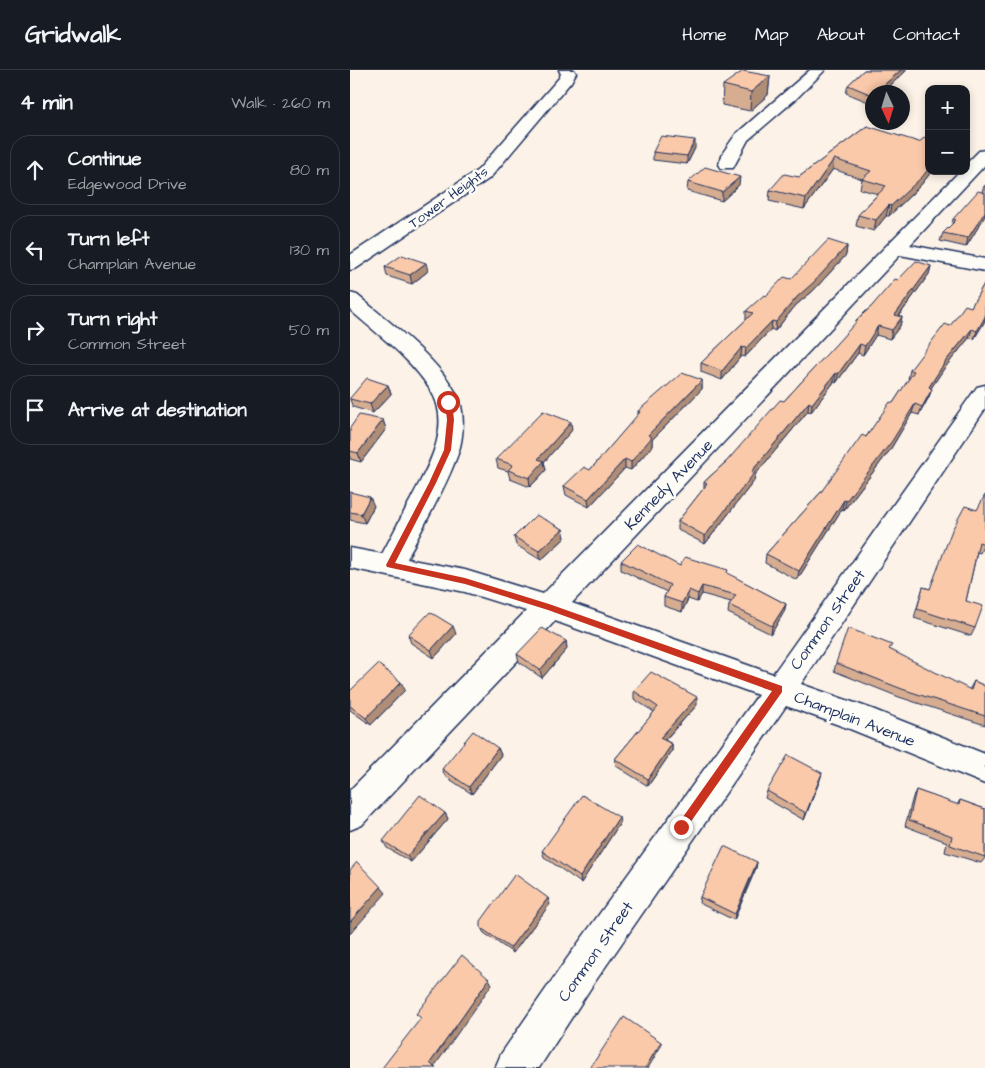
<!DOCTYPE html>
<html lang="en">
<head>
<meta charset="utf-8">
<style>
	:root { --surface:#171b24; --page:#242831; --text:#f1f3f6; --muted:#9ea1a6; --line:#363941 }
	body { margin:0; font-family:"Architects Daughter",sans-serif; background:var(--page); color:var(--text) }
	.controls { position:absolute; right:15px; top:15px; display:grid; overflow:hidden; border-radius:10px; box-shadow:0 2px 8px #0003 }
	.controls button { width:45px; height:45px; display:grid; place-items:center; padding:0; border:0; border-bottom:1px solid var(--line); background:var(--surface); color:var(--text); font:25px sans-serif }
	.compass { position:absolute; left:515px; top:15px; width:45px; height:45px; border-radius:50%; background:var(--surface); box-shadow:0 2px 8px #0003; rotate:176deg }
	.stop { position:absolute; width:15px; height:15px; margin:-11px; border:4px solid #c8321e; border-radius:50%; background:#fff }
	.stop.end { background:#c8321e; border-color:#fff; box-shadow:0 1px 5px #0008 }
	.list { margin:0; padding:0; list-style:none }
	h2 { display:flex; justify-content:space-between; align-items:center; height:65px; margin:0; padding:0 20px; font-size:21px }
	h2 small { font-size:16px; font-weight:400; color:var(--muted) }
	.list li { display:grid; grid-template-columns:32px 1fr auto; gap:15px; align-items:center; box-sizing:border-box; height:70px; margin:0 10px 10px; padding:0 10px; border:1px solid var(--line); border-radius:20px }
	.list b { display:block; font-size:19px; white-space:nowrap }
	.list p { margin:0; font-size:16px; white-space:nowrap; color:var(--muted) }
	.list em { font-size:16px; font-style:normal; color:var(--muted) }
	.icon { flex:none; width:28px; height:28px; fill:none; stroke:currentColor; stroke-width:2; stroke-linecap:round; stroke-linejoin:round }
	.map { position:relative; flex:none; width:635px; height:998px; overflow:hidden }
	header { display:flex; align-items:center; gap:30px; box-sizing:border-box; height:70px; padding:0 25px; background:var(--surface); border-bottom:1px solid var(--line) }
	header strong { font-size:24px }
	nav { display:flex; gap:28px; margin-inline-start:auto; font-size:18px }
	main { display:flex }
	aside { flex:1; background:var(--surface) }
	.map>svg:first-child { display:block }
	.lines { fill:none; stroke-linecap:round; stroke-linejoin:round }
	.minor-casing { stroke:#1b2f5e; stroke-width:3 }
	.minor { fill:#fdfcf7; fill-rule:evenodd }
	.wall { fill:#d7ad91; stroke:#1b2f5e }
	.shaded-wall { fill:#af8d76; stroke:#1b2f5e }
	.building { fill:#fac9a9; stroke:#1b2f5e }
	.route { fill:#c8321e }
	.labels { text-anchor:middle; stroke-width:5; stroke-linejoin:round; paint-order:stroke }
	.far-street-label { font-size:14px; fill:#1b2f5e; stroke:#fdfcf7 }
	.street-label { font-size:16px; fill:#1b2f5e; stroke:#fdfcf7 }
</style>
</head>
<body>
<header>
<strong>Gridwalk</strong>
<nav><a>Home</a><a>Map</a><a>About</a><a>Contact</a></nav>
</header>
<main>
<aside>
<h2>4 min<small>Walk · 260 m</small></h2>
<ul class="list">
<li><svg class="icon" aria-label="ahead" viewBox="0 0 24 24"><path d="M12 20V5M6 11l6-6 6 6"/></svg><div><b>Continue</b><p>Edgewood Drive</p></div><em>80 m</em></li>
<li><svg class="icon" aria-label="left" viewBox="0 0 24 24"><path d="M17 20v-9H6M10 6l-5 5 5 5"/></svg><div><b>Turn left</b><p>Champlain Avenue</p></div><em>130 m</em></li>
<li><svg class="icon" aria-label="right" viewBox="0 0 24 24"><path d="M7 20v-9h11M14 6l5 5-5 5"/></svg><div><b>Turn right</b><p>Common Street</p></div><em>50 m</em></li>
<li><svg class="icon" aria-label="arrive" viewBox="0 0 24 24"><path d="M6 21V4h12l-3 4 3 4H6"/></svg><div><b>Arrive at destination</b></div></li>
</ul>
</aside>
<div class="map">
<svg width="635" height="998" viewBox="0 0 635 998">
	<rect width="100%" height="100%" fill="#fcf2e7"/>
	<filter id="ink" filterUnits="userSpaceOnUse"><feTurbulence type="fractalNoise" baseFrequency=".02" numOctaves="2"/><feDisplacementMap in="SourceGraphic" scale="10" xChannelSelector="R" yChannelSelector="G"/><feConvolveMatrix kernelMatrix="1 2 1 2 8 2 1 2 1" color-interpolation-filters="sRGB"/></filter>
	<g filter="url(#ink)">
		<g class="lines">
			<g class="minor-casing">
				<g id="minor">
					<path d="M209 0H224L226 3 221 12 140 108 7 198 0 200V185L128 100 209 8 211 4Z"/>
					<path d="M460 0H475L447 28 398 70 383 98H371L369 94 374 81 386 64Z"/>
					<path d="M635 80V95L560 175 635 189V201L550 185 222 533 423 604 627 317 635 315V339L451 614 522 639 635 684V714L500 659 436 636 242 916 189 998H145L151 984 216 890 408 625 205 551 12 755 0 760V720L176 541 115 522 0 498V478L32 484C42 466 51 447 61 429 77 398 103 357 81 321 62 289 27 264 0 240V223L7 225C38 251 96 294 110 332 115 349 113 373 106 389 93 423 73 456 57 489L115 500 193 524 610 101H616V94L629 81Z"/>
				</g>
			</g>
			<use href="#minor" class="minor"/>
		</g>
		<g class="wall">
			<path d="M514 0H557L533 22H522V33H521L496 23 498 15Z"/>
			<path d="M420 6 418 25 400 41 372 35 373 15Z"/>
			<path d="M517 56 579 101H582L570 116 539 146H536L524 161 506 156 508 145 528 124 510 119 512 109 483 99 454 139 419 131 420 120 449 107Z"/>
			<path d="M345 78 337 94 303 90V82Z"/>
			<path d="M338 112 389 115 372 131 337 121Z"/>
			<path d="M635 115V146L616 177 590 171 593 163 602 154 603 149 632 122 633 118Z"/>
			<path d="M497 176 496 185 463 221 446 235 425 261 421 259 395 287 391 286 372 310 351 302V293L396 250V241L441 209Z"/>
			<path d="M581 196 579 204 549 246 552 247 550 256 540 269 526 265 513 285 508 283 486 313 484 312 461 342 458 341 405 405 404 411 355 474 328 460V451L354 418V412L377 391 434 331 506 253V250L521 237 548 210Z"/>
			<path d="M35 197 78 201 62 214 37 206Z"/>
			<path d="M635 212V251L624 269 619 268 593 300 581 318 579 327 569 345 562 343 540 380 494 440 492 439 447 510 415 493 416 484 471 422 543 333 559 309H558L560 300 600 256 621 237Z"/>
			<path d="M352 310V319L302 370V376L281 400 275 398 239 437 216 425 214 416 240 400 288 345V341Z"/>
			<path d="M38 315 41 324 23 343 3 337 0 330V328Z"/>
			<path d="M33 350 36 359 11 392 0 389V358Z"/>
			<path d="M222 360 194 392 196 400 180 417 160 409 158 401 148 398 146 389Z"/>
			<path d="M0 422 24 436 15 453 0 450Z"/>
			<path d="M627 440 635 472 630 483 627 482 616 531 625 558 621 566 564 548 573 517 580 519Z"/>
			<path d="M213 459 215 468 191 490 166 475 164 467Z"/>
			<path d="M271 491 330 496 378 504 436 534 434 542 421 564 378 543 379 535 381 532 352 524 347 532 338 529 332 542 314 536V527L317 522 271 500Z"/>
			<path d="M106 564 84 588 61 573 58 565Z"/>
			<path d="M216 571 217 579 192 608 169 592 167 584Z"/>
			<path d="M540 580 619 620 624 611 635 616V655L549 627 484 601 486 593Z"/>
			<path d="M55 620 21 655 0 640V621Z"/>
			<path d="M284 621 347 635 315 670 322 674V681L298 716 266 696 265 689 304 642 284 629Z"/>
			<path d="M148 678 151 685 122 724 95 706 92 699Z"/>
			<path d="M472 703 454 750 415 728 417 721Z"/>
			<path d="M566 720 607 735 610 730 635 739V788L631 793 595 782 597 772 555 756 563 727Z"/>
			<path d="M95 743 98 749 61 792 37 778 33 771Z"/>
			<path d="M270 753 231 813 194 787 192 781Z"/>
			<path d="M407 792 406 798 384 850 349 833 350 827Z"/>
			<path d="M200 834 163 883 134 863 131 858Z"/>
		</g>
		<g class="shaded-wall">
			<path d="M551 0H557L533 22H526Z"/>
			<path d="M420 6 418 25 400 41 401 22Z"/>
			<path d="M345 70V78L337 94V86Z"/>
			<path d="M484 89 483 99 454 139 456 128Z"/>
			<path d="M579 98V101H582L570 116 539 146 541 136Z"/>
			<path d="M390 107 389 115 372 131V122Z"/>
			<path d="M539 135 536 146 524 161 526 150Z"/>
			<path d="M635 142V146L616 177 618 168Z"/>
			<path d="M497 176 496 185 463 221 446 235 425 261 426 252 447 227Z"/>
			<path d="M76 193 78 201 62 214 60 205Z"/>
			<path d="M581 196 579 204 543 254 545 245Z"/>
			<path d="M552 247 550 256 540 269 542 260Z"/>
			<path d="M635 247V251L624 269 627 261Z"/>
			<path d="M422 251 421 259 395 287 396 278Z"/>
			<path d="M528 256 526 265 513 285 515 276Z"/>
			<path d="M622 259 619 268 593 300 576 326 579 317 595 292Z"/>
			<path d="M510 274 508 283 486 313 488 304Z"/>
			<path d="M392 277 391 286 372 310V301Z"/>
			<path d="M486 303 484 312 461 342 462 334Z"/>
			<path d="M352 310V319L302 370V376L281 400V392L298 365Z"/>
			<path d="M38 315 41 324 23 343 20 334Z"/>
			<path d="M582 319 579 327 569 345 572 337Z"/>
			<path d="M459 332 458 341 405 405 404 411 355 474V466L402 401Z"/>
			<path d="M565 334 562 343 540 380 494 440 496 431Z"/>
			<path d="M33 350 36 359 11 392 8 383Z"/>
			<path d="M221 352 222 360 194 392 196 400 180 417 179 408 188 389Z"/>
			<path d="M275 389V398L239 437 238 429Z"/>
			<path d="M20 427 24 436 15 453 11 444Z"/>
			<path d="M494 430 492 439 447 510 449 501Z"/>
			<path d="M213 459 215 468 191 490 189 481Z"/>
			<path d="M352 516V524L347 532 348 524Z"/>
			<path d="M339 520 338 529 332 542V533Z"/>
			<path d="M436 534 434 542 421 564 422 556Z"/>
			<path d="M103 556 106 564 84 588 81 580Z"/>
			<path d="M216 571 217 579 192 608 190 600Z"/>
			<path d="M51 612 55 620 21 655 16 648Z"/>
			<path d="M347 627V635L310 675V668Z"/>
			<path d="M322 674V681L298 716V709Z"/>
			<path d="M148 678 151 685 122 724 119 717Z"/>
			<path d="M472 703 470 710 454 750 456 743Z"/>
			<path d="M95 743 98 749 61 792 57 786Z"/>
			<path d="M269 747 270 753 231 813 230 807Z"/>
			<path d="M407 792 406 798 384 850 385 844Z"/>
			<path d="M31 817 36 823 0 864V852Z"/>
			<path d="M198 828 200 834 163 883 160 878Z"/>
			<path d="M139 909 142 914 84 997 86 998H85L80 993Z"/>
			<path d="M311 972V976L298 998H295Z"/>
		</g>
		<g class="building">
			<path d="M514 0H551L526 22H522V25L498 15Z"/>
			<path d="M393 1 420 6 401 22 373 15Z"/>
			<path d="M517 56 569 72 579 64V98L573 106 541 136 539 135 526 150 508 145 536 116 512 109 521 101 484 89 456 128 420 120 434 104 449 107Z"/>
			<path d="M311 66 345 70 337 86 303 82Z"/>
			<path d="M355 97 390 107 372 122 338 112Z"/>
			<path d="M628 121 635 123V142L618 168 593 163 606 150 603 149Z"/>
			<path d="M478 170 497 176 464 212 447 227 426 252 422 251 396 278 392 277 372 301 351 293 403 243 396 241 414 225 416 226 434 207 441 209Z"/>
			<path d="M52 185 76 193 60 205 35 197Z"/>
			<path d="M566 191 581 196 545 245 552 247 542 260 528 256 515 276 510 274 488 304 486 303 462 334 459 332 402 401 405 402 355 466 328 451 357 414 354 412 377 391 430 330 434 331 508 250H506L521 237 545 209 548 210Z"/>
			<path d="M635 212V247L627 261 622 259 595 292 579 317 582 319 572 337 565 334 542 371 496 431 494 430 449 501 416 484 471 422 512 365 516 367 540 332 543 333 564 301 560 300 595 254 600 256 615 235 621 237Z"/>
			<path d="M332 303 352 310 298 365 302 367 281 392 275 389 238 429 214 416 234 397 240 400 290 342 288 341Z"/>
			<path d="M17 308 38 315 20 334 0 329V328Z"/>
			<path d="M193 341 221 352 188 389 194 391 179 408 158 400 163 395 146 389Z"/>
			<path d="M9 345 33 350 8 383 0 381V358Z"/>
			<path d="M0 422 20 427 11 444 0 442Z"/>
			<path d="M635 425V472L634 474 629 472 616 531 633 536 625 558 567 539 573 517 580 519 602 460 615 436 627 440Z"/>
			<path d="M186 445 213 459 189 481 164 467Z"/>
			<path d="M288 474 330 496 335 487 378 500 377 503 436 534 422 556 379 535 386 525 352 516 348 524 339 520 332 533 314 527 320 515 271 491Z"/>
			<path d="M80 542 103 556 81 580 58 565Z"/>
			<path d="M192 558 216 571 190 600 167 584Z"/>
			<path d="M498 558 542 575 539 579 621 620 624 611 635 616V646L552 619 486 593Z"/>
			<path d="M28 594 51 612 16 648 0 636V621Z"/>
			<path d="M301 602 347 627 310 668 322 674 298 709 265 689 308 637 284 621Z"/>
			<path d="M123 661 148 678 119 717 92 699Z"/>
			<path d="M438 685 472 703 456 743 417 721Z"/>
			<path d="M566 720 609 735 610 730 635 739V787L600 775 602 766 559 750Z"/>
			<path d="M70 725 95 743 57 786 33 771Z"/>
			<path d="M232 725 269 747 230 807 192 781Z"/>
			<path d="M374 776 407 792 385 844 350 827Z"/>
			<path d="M7 792 31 817 0 852V800Z"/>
			<path d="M165 804 198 828 160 878 131 858V851Z"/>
			<path d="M112 885 139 909 80 993 85 998H32L71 948 66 944Z"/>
			<path d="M274 947 311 972 295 998H240Z"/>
		</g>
	</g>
	<path class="route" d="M98 329 102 332 104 350 101 380 86 413 45 493 115 508 199 534 432 616V622L335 760H328V754L422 621 198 540 115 514 37 497 36 495 79 413 94 380 97 350 95 332Z"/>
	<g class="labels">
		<g class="far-street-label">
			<text transform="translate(98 127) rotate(-36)" y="5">Tower Heights</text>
		</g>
		<g class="street-label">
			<text transform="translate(318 414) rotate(-46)" y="6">Kennedy Avenue</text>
			<text transform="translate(477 549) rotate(-55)" y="6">Common Street</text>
			<text transform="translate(505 648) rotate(21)" y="6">Champlain Avenue</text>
			<text transform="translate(245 881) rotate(-55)" y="6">Common Street</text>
		</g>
	</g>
</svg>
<div class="controls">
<button>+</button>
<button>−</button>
</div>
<svg class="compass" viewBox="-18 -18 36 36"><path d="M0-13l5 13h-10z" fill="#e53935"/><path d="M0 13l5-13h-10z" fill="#9ea1a6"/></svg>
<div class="stop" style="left:98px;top:332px"></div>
<div class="stop end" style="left:331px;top:757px"></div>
</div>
</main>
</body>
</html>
